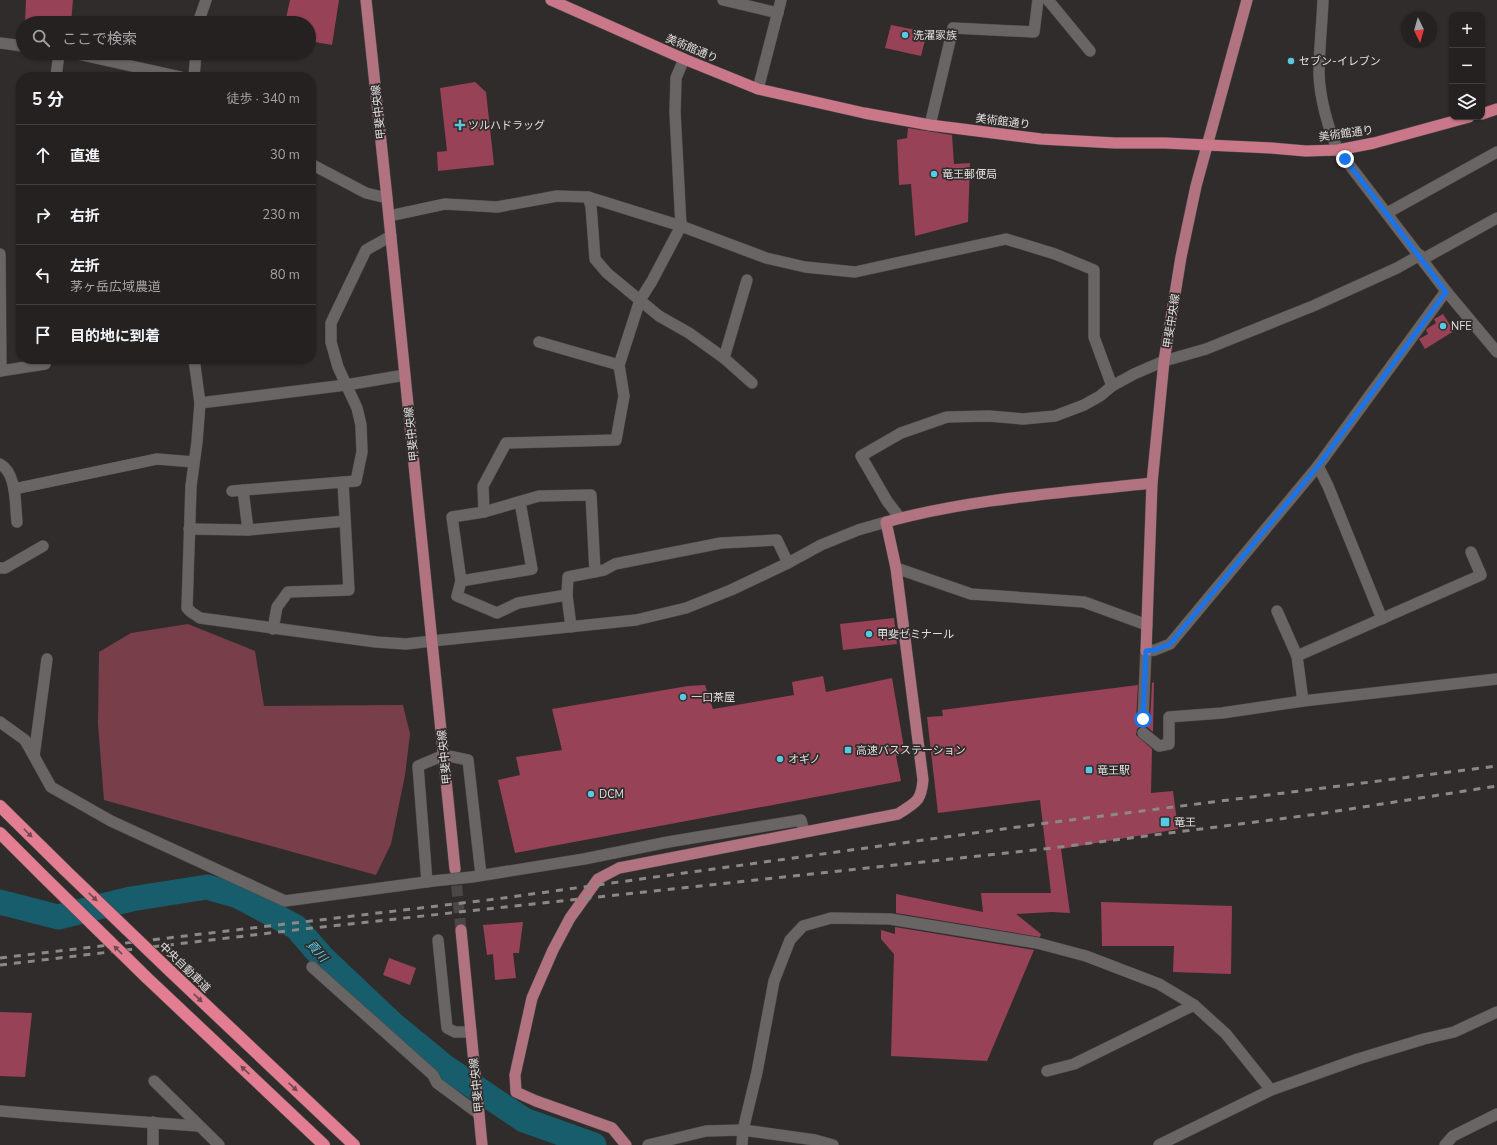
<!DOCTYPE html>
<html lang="ja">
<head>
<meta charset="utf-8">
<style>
	:root { --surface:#252121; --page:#2d292a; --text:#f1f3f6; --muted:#a3a3a5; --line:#423e3f }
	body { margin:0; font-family:"Nunito Sans","Noto Sans JP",sans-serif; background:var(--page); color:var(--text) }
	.controls { position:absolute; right:12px; top:12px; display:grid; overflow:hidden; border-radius:8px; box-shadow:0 1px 3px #0004 }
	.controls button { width:36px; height:36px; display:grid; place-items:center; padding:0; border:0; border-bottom:1px solid var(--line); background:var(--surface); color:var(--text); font:20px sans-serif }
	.compass { position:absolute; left:1401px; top:12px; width:36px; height:36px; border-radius:50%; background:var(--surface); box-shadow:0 1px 3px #0004; rotate:175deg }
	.stop { position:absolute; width:12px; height:12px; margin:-9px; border:3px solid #1a73e8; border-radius:50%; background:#fff }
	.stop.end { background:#1a73e8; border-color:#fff; box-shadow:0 1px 4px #0008 }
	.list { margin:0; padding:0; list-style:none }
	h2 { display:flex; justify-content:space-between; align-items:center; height:52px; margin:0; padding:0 16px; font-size:17px }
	h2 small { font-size:13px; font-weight:400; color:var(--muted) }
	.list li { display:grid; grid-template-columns:26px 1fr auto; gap:12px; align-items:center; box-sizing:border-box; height:60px; padding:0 16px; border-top:1px solid var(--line) }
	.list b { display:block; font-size:15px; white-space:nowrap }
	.list p { margin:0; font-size:13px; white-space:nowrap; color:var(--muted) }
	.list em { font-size:13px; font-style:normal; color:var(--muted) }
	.icon { flex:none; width:22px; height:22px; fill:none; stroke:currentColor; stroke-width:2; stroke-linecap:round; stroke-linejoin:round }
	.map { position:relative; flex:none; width:1497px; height:1145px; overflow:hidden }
	.search { position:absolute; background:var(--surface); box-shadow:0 1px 3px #0004; left:16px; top:16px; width:300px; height:44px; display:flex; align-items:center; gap:10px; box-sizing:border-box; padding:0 14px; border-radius:22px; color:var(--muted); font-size:15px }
	.panel { position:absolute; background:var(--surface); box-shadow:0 1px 3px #0004; left:16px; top:72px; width:300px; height:292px; border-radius:16px }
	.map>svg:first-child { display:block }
	.green { fill:#783f4b }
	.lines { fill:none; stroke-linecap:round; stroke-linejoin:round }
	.river { stroke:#185d6b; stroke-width:25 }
	.building { fill:#974256 }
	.primary-tunnel { stroke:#4c4747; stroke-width:11; stroke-dasharray:11 5.5; stroke-linecap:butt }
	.minor-casing { stroke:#4d494a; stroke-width:12 }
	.tertiary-casing { stroke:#4d494a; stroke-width:12 }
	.primary-casing { stroke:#4d494a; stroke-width:12 }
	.trunk-casing { stroke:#4d494a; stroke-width:12 }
	.motorway-casing { stroke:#4d494a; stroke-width:13 }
	.minor { stroke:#6a6565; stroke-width:11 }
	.tertiary { stroke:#6a6565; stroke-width:11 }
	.primary { stroke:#b27380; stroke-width:11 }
	.trunk { stroke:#ca7889; stroke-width:11 }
	.motorway { stroke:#e27d92; stroke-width:12 }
	.rail { stroke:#8c8888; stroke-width:3; stroke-dasharray:7 7; stroke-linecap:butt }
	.minor-bridge-casing { stroke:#4d494a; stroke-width:12; stroke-linecap:butt }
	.motorway-bridge-casing { stroke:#4d494a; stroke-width:13; stroke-linecap:butt }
	.minor-bridge { stroke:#6a6565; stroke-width:11 }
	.motorway-bridge { stroke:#e27d92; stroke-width:12 }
	.oneway { fill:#6f4850 }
	.route { stroke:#1a73e8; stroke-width:5 }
	.poi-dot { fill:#57c9e2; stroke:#312c2c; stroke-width:1.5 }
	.labels { text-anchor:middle; stroke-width:3.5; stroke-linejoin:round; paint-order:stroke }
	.poi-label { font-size:11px; fill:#e2dfdf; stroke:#312c2c; text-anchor:start }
	.street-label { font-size:11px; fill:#e2dfdf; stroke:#312c2c }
	.water-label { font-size:12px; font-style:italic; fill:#55d4ef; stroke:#312c2c }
</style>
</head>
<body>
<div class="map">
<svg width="1497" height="1145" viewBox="0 0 1497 1145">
	<rect width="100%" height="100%" fill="#312c2c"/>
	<path class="green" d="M188 624 255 651 264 706 403 705 410 734 405 775 391 844 376 875 104 800 98 724 99 652 131 633Z"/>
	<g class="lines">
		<path class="river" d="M0 902 58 917 131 899 207 887 238 896 296 927 322 957 395 1026 445 1067 524 1120 594 1145"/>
	</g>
	<g class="building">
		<path d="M26 0H73L71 23H25Z"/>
		<path d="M290 0H339L332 45 309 41V23H285Z"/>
		<path d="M891 25 927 32 921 56 885 48Z"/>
		<path d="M475 82 486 92 494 165 438 171 437 152 447 151 440 88Z"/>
		<path d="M908 128 952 135 954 164 970 163 968 222 915 236 911 184 899 185 897 140 907 138Z"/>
		<path d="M1443 314 1454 331 1425 349 1419 339 1428 334 1426 330 1428 328 1436 323 1434 319Z"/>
		<path d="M894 618 897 644 843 650 840 624Z"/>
		<path d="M823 676 826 692 892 678 905 754 896 756 901 781 515 853 498 780 520 775 516 757 562 750 552 709 688 686 705 685 713 709 794 695 792 682Z"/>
		<path d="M1154 682 1153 732 1147 727 1141 726 1137 729 1136 735 1152 749 1151 793 1173 791 1178 829 1061 849 1070 913 1052 912 1016 914 1041 934 1040 937 896 913V894L983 912 981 893H1051L1040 800 938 813 927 717 943 716 942 710 1138 685 1136 719 1139 725 1143 726 1147 725 1150 720 1152 683Z"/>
		<path d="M1101 902 1232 906 1231 974 1173 972 1174 946H1102Z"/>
		<path d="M523 922 519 953H513L516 978 495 980 493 954 487 955 483 925Z"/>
		<path d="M895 927 1034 950 987 1061 891 1056 894 954 881 939V930L895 934Z"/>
		<path d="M389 958 416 968 410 985 383 975Z"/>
		<path d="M0 1012 32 1013 25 1077 0 1076Z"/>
	</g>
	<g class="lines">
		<path class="primary-tunnel" d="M455 869 461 930"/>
		<g class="minor-casing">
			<g id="minor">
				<path d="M723 0 778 13"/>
				<path d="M1048 0 1090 51"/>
				<path d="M198 23 206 0"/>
				<path d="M0 43 23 46"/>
				<path d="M73 53 181 77"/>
				<path d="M56 77 59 53"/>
				<path d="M194 77 196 53"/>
				<path d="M758 89 781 0"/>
				<path d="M930 125 953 28 1034 32 1038 0"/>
				<path d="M311 164 366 193 387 198"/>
				<path d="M588 197 591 206 595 259 607 273 659 316 689 333 724 358 752 383"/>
				<path d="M1387 213 1497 152"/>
				<path d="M389 216 445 204 497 207 557 196 588 197 681 226 766 258 805 267 855 272 1006 239 1055 254 1094 270V337L1112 386"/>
				<path d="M0 254 1 371"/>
				<path d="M1423 259 1497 218"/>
				<path d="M539 342 619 365"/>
				<path d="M724 358 747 280"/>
				<path d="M194 359 200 403 197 442 191 486 187 608 191 612 200 618 376 642 406 644 432 641"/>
				<path d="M0 371 45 364"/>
				<path d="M200 403 346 385 405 375"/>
				<path d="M0 464C17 473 15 505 17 522"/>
				<path d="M1318 466 1328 486 1382 619"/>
				<path d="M14 489 157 459 194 462"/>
				<path d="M243 490 248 530"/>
				<path d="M232 491 356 481 362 452 361 425 357 408 338 367 331 342V323L366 250 391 236"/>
				<path d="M484 512 539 496 591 495 595 572"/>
				<path d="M900 518 887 501 861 456 901 433 947 417 989 416 1023 419 1055 416 1084 405 1100 396 1112 386 1134 374 1164 361 1206 349 1313 306 1397 268 1420 255"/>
				<path d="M189 529 248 530 345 521"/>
				<path d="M0 568H5L43 546"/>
				<path d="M896 568 971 594 1084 602 1147 625"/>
				<path d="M461 581 532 569 520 502"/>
				<path d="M567 595 518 603 497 613 457 596 461 581 452 517 484 512 483 486 506 443 616 440 624 396 619 365 640 300 652 281 681 226 675 112 676 78 684 59"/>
				<path d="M1277 611 1297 656"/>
				<path d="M571 627 567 595 568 577 604 570 615 564 721 543 777 540 788 563"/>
				<path d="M273 629 277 607 288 592 349 590 343 482"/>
				<path d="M1303 701 1297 656 1481 575 1471 552"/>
				<path d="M1143 719 1146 651 1155 650 1170 644 1318 466 1446 291"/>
				<path d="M0 722 25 740 51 787 111 821 285 901 433 881"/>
				<path d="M1143 733 1159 746 1169 744V717L1222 713 1303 701 1497 679"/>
				<path d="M34 756 47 659"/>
				<path d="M472 877 584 859 668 842 801 820 804 832"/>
				<path d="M427 882 418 766 444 755 468 760 481 875"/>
				<path d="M438 940 447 1028 455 1032H471"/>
				<path d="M1037 943 1086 956 1159 984 1194 1005 1226 1034 1271 1090"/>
				<path d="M312 967 433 1075 437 1083 479 1114"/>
				<path d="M1047 1071 1074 1064 1194 1005"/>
				<path d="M154 1081 219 1145"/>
				<path d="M60 1116 198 1126"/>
				<path d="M153 1122V1145"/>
				<path d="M1445 1145 1453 1136 1497 1114"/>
			</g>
		</g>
		<g class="tertiary-casing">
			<g id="tertiary">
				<path d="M1323 0C1322 25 1319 50 1319 75 1320 98 1328 129 1338 150L1446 291 1497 352"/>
				<path d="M432 641 636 620 686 608 731 590 788 563 821 545 858 530 886 522"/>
				<path d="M0 1111 60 1116"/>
				<path d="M648 1145 706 1131 743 1130 815 1140 833 1145"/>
				<path d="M742 1145 743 1130 757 1072 774 981 790 940 803 926 831 918 890 919 1037 943"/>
				<path d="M1159 1145 1271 1090 1358 1059 1424 1039 1454 1032 1497 1012"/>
			</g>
		</g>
		<g class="primary-casing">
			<g id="primary">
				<path d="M366 0 387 198 455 869"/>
				<path d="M1146 651 1152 483 1164 361 1181 257 1196 186 1247 0"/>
				<path d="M461 930 482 1145"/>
				<path d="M626 1145 612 1128 536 1101 516 1092 515 1075 532 998 553 950 570 918 598 879 619 868 898 814C916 802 921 802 923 780L896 568 886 522C972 498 1064 493 1152 483"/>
			</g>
		</g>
		<g class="trunk-casing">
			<g id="trunk">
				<path d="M551 0 684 59 758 89 864 113 930 125 1041 139 1115 143H1165L1271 148 1306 151 1338 150 1374 143 1469 117"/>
				<path d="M1482 114 1497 109"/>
			</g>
		</g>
		<g class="motorway-casing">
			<g id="motorway">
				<path d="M0 806 65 870"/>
				<path d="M0 833 43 876"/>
				<path d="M170 971 354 1145"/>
				<path d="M146 977 324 1145"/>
			</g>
		</g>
		<use href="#minor" class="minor"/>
		<use href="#tertiary" class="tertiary"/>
		<use href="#primary" class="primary"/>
		<use href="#trunk" class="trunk"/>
		<use href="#motorway" class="motorway"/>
		<g class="rail">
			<path d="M0 958 496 899 1047 823 1497 766"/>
			<path d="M0 965 312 928 1052 848 1318 814 1497 786"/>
		</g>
		<g class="minor-bridge-casing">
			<path id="minor-bridge" d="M433 881 472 877"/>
		</g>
		<g class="motorway-bridge-casing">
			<g id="motorway-bridge">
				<path d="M65 870 170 971"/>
				<path d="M43 876 146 977"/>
			</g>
		</g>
		<use href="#minor-bridge" class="minor-bridge"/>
		<use href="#motorway-bridge" class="motorway-bridge"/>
	</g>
	<defs><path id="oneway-solid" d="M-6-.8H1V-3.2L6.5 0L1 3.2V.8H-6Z"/></defs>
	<g class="oneway">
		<use href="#oneway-solid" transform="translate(28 833) rotate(45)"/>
		<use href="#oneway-solid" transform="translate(93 897) rotate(44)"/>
		<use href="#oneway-solid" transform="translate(118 950) rotate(-135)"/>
		<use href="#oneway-solid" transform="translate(198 998) rotate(43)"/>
		<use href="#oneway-solid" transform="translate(245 1070) rotate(-137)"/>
		<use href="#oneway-solid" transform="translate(293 1087) rotate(43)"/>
	</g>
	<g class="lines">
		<path class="route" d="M1143 719 1146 651 1155 650 1170 644 1318 466 1446 292 1345 159"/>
	</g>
	<g class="poi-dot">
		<circle cx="905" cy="35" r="4"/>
		<circle cx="1291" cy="61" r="4"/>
		<path d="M458 119h4v4h4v4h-4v4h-4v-4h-4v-4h4z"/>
		<circle cx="934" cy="174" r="4"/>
		<circle cx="1443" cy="326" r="4"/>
		<circle cx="869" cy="634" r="4"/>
		<circle cx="683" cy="697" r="4"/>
		<rect x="844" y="746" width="8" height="8" rx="2"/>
		<circle cx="780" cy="759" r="4"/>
		<rect x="1085" y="766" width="8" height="8" rx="2"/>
		<circle cx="591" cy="794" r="4"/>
		<rect x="1160" y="817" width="10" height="10" rx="2"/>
	</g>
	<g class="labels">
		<g class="poi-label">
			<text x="913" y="39">洗濯家族</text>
			<text x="1299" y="65">セブン-イレブン</text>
			<text x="468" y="129">ツルハドラッグ</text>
			<text x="942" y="178">竜王郵便局</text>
			<text x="1451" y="330">NFE</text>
			<text x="877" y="638">甲斐ゼミナール</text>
			<text x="691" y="701">一口茶屋</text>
			<text x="856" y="754">高速バスステーション</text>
			<text x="788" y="763">オギノ</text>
			<text x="1097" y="774">竜王駅</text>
			<text x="599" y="798">DCM</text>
			<text x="1174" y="826">竜王</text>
		</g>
		<g class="street-label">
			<text transform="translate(692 48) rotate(23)" y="4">美術館通り</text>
			<text transform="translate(378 112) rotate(-96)" y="4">甲斐中央線</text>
			<text transform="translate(1003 121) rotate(7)" y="4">美術館通り</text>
			<text transform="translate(1346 133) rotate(-8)" y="4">美術館通り</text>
			<text transform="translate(1171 321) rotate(-81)" y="4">甲斐中央線</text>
			<text transform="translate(411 434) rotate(-96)" y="4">甲斐中央線</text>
			<text transform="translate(444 757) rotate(-96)" y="4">甲斐中央線</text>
			<text transform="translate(185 967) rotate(44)" y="4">中央自動車道</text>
			<text transform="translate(476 1085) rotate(-96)" y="4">甲斐中央線</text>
		</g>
		<g class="water-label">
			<text transform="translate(317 951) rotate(48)" y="4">貢川</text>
		</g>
	</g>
</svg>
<div class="controls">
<button>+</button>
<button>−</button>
<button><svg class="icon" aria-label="layers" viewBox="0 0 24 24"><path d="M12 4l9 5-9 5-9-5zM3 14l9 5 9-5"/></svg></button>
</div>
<svg class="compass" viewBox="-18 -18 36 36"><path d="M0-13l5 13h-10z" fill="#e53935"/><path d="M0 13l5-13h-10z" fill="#a3a3a5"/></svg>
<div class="stop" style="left:1143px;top:719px"></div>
<div class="stop end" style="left:1345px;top:159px"></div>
<div class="search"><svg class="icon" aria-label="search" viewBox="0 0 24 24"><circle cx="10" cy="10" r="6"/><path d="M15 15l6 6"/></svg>ここで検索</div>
<section class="panel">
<h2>5 分<small>徒歩 · 340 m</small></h2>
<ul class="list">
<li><svg class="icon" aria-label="ahead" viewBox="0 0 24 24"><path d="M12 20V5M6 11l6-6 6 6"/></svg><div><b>直進</b></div><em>30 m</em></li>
<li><svg class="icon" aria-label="right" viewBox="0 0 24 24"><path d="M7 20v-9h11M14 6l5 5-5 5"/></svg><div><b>右折</b></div><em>230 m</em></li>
<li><svg class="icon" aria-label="left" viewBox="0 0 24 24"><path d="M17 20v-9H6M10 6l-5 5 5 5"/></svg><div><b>左折</b><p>茅ヶ岳広域農道</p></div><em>80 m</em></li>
<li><svg class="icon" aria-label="arrive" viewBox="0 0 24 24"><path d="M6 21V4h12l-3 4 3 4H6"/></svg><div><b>目的地に到着</b></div></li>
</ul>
</section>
</div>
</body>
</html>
